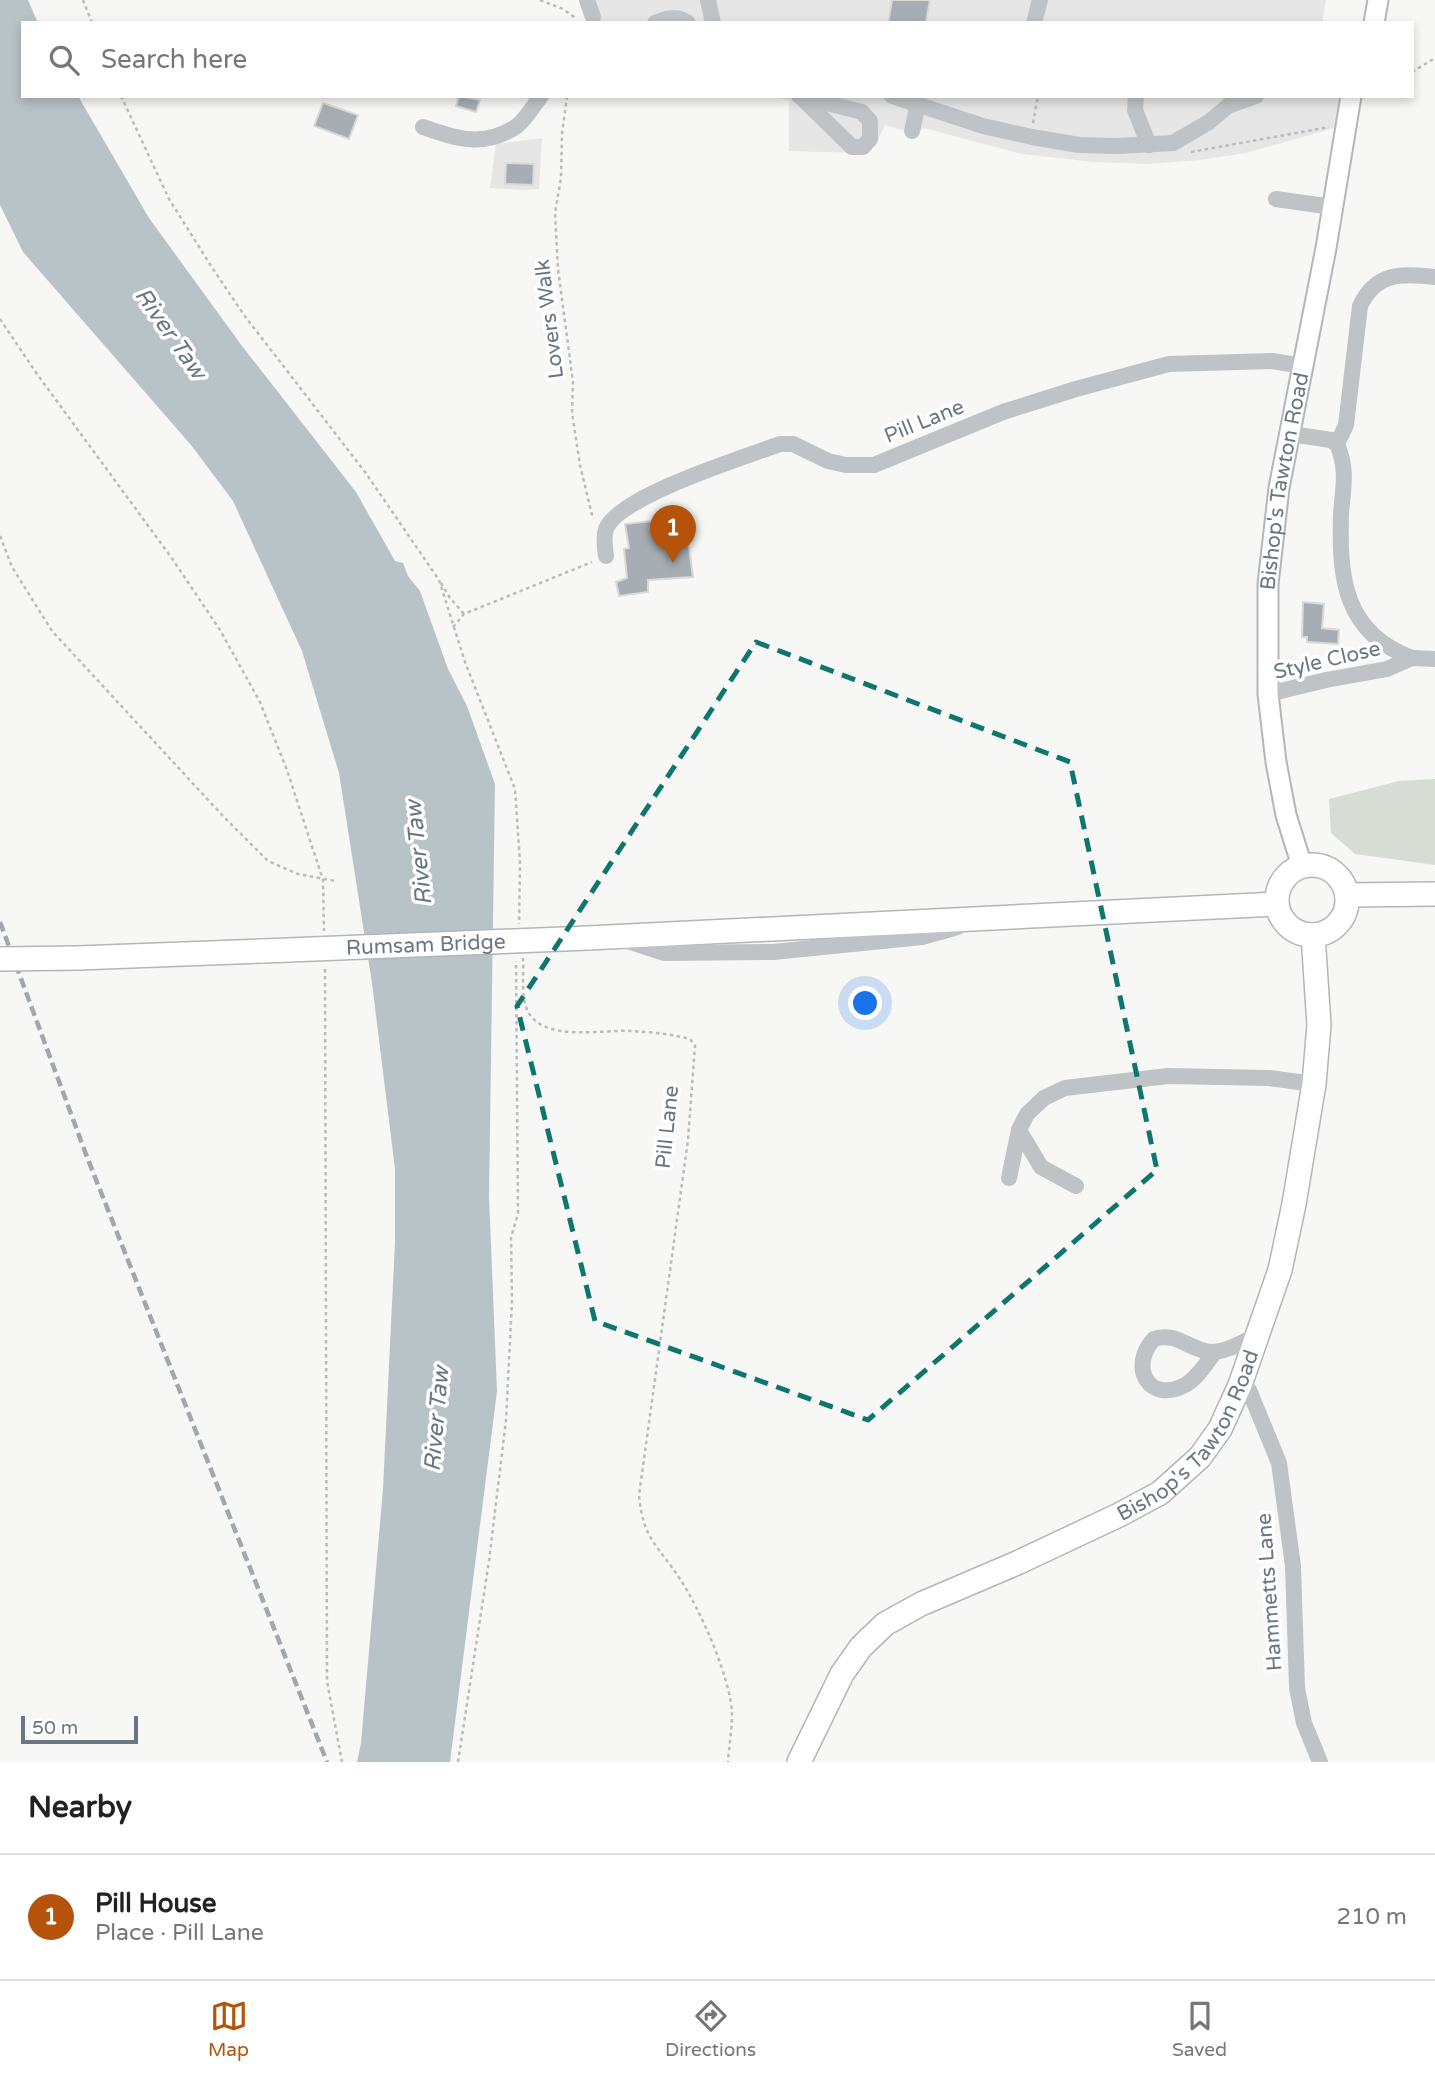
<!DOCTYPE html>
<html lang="en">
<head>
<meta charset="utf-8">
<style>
	:root { --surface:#fff; --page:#f6f6f6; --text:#222; --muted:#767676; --line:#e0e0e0; --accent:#b45309 }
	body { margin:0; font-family:"Varela Round",sans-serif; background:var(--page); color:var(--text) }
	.scale { position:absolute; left:21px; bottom:18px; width:117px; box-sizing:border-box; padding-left:7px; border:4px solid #697783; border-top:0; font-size:19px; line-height:24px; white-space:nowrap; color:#697783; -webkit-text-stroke:5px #fff; paint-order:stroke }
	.you { position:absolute; left:866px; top:1004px; width:24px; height:24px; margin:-18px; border:5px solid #fff; border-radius:50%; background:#1a73e8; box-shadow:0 0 0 10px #1a73e833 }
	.badge { display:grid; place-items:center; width:46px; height:46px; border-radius:50%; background:var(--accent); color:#fff; font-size:23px; font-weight:700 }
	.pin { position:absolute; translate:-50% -58px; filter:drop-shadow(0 2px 4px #0008) }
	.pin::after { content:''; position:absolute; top:37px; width:24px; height:21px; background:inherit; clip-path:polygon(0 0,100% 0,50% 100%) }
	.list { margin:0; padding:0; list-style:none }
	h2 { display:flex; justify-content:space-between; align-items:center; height:91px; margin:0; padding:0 28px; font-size:30px }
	h2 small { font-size:23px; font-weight:400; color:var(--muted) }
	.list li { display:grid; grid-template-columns:46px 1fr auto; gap:21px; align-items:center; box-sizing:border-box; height:126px; padding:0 28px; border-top:2px solid var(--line) }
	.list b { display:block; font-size:26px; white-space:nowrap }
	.list p { margin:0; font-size:23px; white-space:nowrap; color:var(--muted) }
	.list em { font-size:23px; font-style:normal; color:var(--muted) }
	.icon { flex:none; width:38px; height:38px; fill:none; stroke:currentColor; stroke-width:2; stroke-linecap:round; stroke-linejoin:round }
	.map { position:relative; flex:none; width:1435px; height:1762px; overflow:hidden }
	.search { position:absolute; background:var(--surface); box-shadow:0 4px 10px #0003; left:21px; right:21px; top:21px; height:77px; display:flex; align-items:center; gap:18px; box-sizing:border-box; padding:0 24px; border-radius:0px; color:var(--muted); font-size:26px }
	.sheet { height:217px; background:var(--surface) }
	nav { display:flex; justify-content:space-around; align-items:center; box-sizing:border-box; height:98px; border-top:2px solid var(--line); background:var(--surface); font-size:19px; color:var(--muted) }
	nav a { display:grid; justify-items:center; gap:4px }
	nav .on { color:var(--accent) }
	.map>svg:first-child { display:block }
	.built { fill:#e5e6e5 }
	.green { fill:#d7dcd4 }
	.water { fill:#b8c3c7 }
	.building { fill:#a7aeb3; stroke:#d9d9d7; stroke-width:2 }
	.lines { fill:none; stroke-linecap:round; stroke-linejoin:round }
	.major-casing { stroke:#b2b7ba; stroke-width:23 }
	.highway-casing { stroke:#b2b6b9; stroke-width:26 }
	.path { stroke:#b9bcbe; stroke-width:2.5; stroke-dasharray:3.5 3.5; stroke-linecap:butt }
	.minor { stroke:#bfc3c6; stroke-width:16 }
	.major { stroke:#fff; stroke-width:19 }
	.highway { stroke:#fff; stroke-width:23 }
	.rail { stroke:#a1a7ac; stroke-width:4.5; stroke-dasharray:10 5; stroke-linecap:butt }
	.highway-bridge-casing { stroke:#b2b6b9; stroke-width:26; stroke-linecap:butt }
	.highway-bridge { stroke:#fff; stroke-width:23 }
	.marked { fill:none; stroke:#0f766e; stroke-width:5; stroke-dasharray:14 9; stroke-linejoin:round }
	.labels { text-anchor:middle; stroke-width:7; stroke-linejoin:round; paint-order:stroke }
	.street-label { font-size:21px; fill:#697783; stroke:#fff }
	.water-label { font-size:23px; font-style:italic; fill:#65777f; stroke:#fff }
</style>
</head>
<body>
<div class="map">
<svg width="1435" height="1762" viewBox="0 0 1435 1762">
	<rect width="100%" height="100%" fill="#f7f7f5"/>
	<g class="built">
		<path d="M592 0H1326L1322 23H590Z"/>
		<path d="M771 96H1343L1338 127 1246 153 1200 160 1148 164 1094 162 1022 154 924 128 917 134 885 125 875 146 863 153 789 151V100Z"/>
		<path d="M542 138 539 189 523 190 490 188 496 144Z"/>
	</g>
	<path class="green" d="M1435 779V865L1355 854 1331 833 1329 799 1399 781Z"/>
	<path class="water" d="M0 0H28L38 23H23V96H78L149 218 242 346 356 492 395 561 403 563 408 576 420 591 448 669 467 706 495 784 489 1196 497 1391 450 1762H357L361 1743 383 1489 395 1242V1169L372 983 339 773 302 651 233 501 191 445 23 252 0 205Z"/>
	<g class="building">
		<path d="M892 0H930L926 23H888Z"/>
		<path d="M459 96 480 100 476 112 456 106Z"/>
		<path d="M323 103 358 115 349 139 314 126Z"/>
		<path d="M506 163 534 164 533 185 505 184Z"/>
		<path d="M668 519 669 526 686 525 693 577 648 580V592L619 596 616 582 627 578 624 549 629 548 625 524Z"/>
		<path d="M1303 602 1324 604 1322 628 1339 630 1338 644 1307 642V637H1302Z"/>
	</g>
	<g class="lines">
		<g class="major-casing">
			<g id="major">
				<path d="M1374 23 1378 0"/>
				<path id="s1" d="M1302 866 1286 815 1276 762 1268 694V584L1279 488 1326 248 1351 96"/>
			</g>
		</g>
		<g class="highway-casing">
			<g id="highway">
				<circle cx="1312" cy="900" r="35"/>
				<path d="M1347 895 1435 894"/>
				<path d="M588 938 1276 904"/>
				<path d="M78 958 263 951"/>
				<path id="s2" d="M799 1762 842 1674 861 1647 885 1624 921 1604 1017 1563 1119 1515 1160 1493 1200 1457 1220 1429 1240 1385 1280 1270 1294 1204 1314 1084 1319 1025 1313 935"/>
			</g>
		</g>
		<g class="path">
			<path d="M83 0 92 23"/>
			<path d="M540 0 563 9 577 19"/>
			<path d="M1412 72 1435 58"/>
			<path d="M121 96 169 199 213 269 244 315 365 472 439 580 465 662 515 789 520 862 519 924"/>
			<path d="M567 96 562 134 561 178 555 213 558 269 573 382 572 413 580 465 593 519"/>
			<path d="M1033 123 1038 96"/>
			<path d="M1191 152 1329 127"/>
			<path d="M0 319 37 374 171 557 220 630 260 702 287 770 323 880 324 931"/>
			<path d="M0 536 12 567 52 631 223 816 268 861 298 874 335 881"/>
			<path d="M441 583 450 598 464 614"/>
			<path d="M453 627 464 614 592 562"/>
			<path d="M523 958C524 973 521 992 526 1007 539 1044 602 1029 631 1031 651 1032 671 1034 690 1039L695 1046 688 1140 639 1495C643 1540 658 1545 680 1579 700 1609 731 1679 732 1714 732 1730 729 1746 728 1762"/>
			<path d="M325 969 327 1681 342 1762"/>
			<path d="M458 1762 489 1561 506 1420 512 1301 511 1238 518 1213 516 961"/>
		</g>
		<g class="minor">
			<path d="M587 0 593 17"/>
			<path d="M708 0 713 23"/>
			<path d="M655 23C667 18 676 15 688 23"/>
			<path d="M1034 23 1040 0"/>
			<path d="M799 96 862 112 870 121V139L863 147H852L801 97"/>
			<path d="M892 96 983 126 1032 137 1079 145 1118 146 1173 143 1209 122 1228 106 1256 96"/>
			<path d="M1136 96 1135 110 1149 145"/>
			<path d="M423 127C457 139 484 148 517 126 526 119 534 105 541 96"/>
			<path d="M912 131 918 103"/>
			<path d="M1276 199 1332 207"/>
			<path d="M1291 434 1331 440 1337 444C1348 470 1343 487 1341 514 1339 578 1344 633 1412 658"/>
			<path d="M1337 444 1346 425 1360 306C1376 272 1402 273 1435 277"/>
			<path d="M606 556C605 548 603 538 606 529 619 496 745 457 780 444H793L828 461 846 465H874L1003 412 1076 389 1169 364 1272 361 1303 366"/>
			<path d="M1268 694 1326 680 1387 669 1412 658 1435 659"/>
			<path d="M624 940 664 953 773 952 922 937 958 927"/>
			<path d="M1019 1130 1041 1167 1076 1186"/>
			<path d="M1009 1178 1019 1130 1027 1114 1044 1098 1065 1088 1168 1076 1269 1078 1314 1084"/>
			<path d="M1215 1352C1206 1363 1198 1378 1185 1385 1149 1404 1128 1367 1154 1339 1176 1331 1191 1351 1211 1352 1227 1352 1244 1341 1258 1335"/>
			<path d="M1240 1385 1249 1390 1279 1463 1293 1566 1297 1688 1304 1723 1320 1762"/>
		</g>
		<use href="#major" class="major"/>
		<use href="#highway" class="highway"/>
		<path class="rail" d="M0 922 87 1157 327 1762"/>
		<g class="highway-bridge-casing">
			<g id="highway-bridge">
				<path id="s3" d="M263 951 588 938"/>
				<path d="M0 959 78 958"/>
			</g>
		</g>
		<use href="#highway-bridge" class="highway-bridge"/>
	</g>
	<path class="marked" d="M756 642 1070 762 1157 1170 868 1420 595 1321 517 1006Z"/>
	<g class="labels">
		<g class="street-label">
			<text transform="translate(549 319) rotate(-97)" y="7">Lovers Walk</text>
			<text transform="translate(924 421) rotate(-22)" y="7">Pill Lane</text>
			<text dy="7" stroke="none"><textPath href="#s1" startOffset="390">Bishop's Tawton Road</textPath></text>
			<text transform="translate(1327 660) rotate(-13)" y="7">Style Close</text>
			<text dy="7" stroke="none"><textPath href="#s3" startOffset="163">Rumsam Bridge</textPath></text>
			<text transform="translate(667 1127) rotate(-84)" y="7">Pill Lane</text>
			<text dy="7" stroke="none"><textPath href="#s2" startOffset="532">Bishop's Tawton Road</textPath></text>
			<text transform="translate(1269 1592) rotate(-94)" y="7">Hammetts Lane</text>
		</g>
		<g class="water-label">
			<text transform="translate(171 333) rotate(55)" y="8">River Taw</text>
			<text transform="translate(418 853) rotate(-96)" y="8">River Taw</text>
			<text transform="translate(436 1419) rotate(-85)" y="8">River Taw</text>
		</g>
	</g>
</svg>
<div class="scale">50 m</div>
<div class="you"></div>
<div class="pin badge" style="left:673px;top:563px">1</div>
<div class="search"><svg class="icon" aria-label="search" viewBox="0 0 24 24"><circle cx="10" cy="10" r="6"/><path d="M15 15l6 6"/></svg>Search here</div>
</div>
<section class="sheet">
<h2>Nearby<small></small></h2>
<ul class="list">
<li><span class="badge">1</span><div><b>Pill House</b><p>Place · Pill Lane</p></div><em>210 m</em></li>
</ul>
</section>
<nav>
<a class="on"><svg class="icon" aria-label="map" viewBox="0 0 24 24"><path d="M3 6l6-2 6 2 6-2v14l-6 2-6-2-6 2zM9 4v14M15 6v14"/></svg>Map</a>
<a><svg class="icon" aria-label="directions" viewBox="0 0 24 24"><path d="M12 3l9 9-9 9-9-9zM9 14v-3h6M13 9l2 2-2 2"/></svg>Directions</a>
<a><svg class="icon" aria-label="saved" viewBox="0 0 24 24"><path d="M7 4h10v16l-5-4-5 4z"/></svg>Saved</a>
</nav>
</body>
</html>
